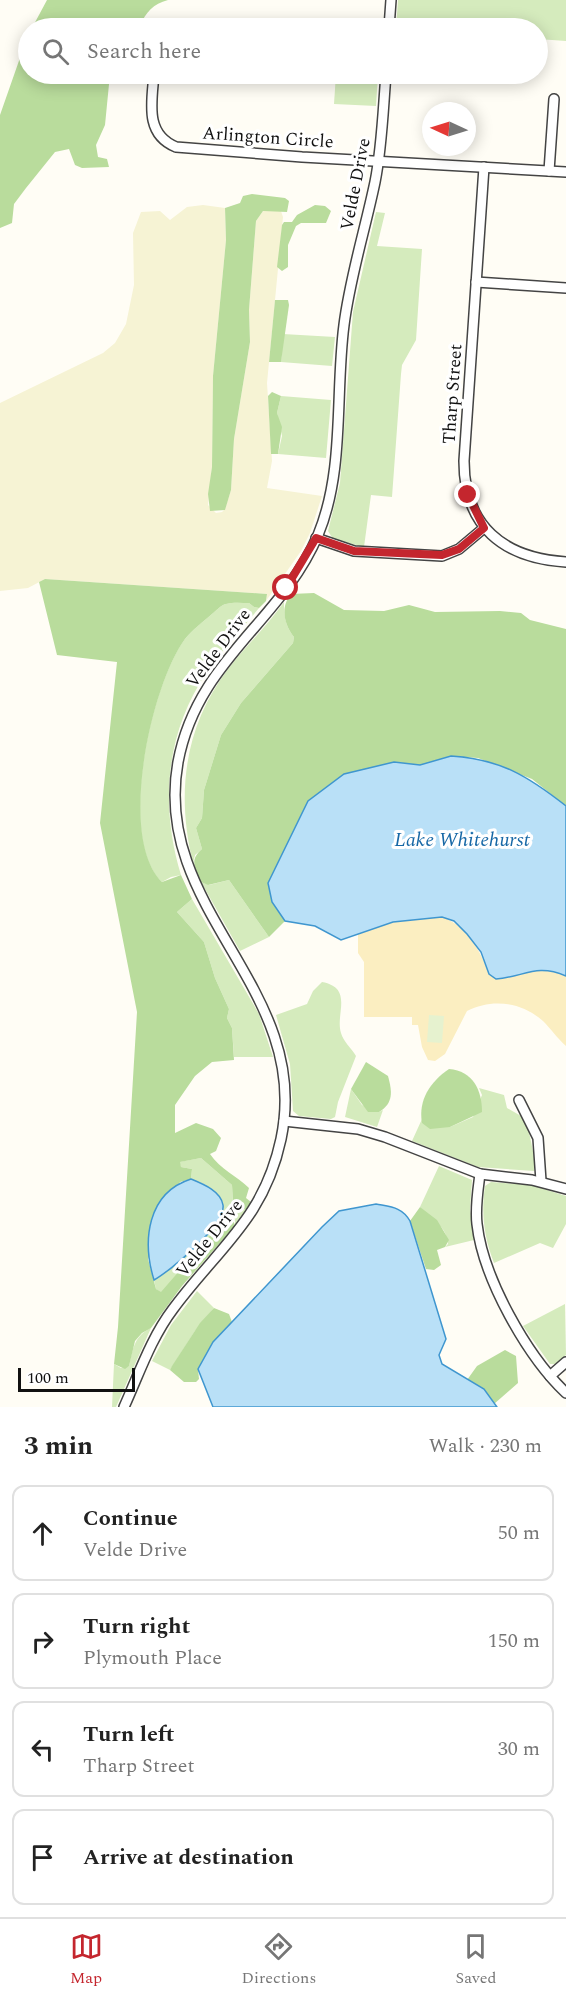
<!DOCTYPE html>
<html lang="en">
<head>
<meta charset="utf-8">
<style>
	:root { --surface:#fff; --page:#f2f2f2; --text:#222; --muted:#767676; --line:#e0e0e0; --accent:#c4262e }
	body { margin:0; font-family:Spectral,serif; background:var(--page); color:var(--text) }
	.compass { position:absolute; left:422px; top:102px; width:54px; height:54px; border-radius:50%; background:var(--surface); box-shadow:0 3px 15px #0003; rotate:274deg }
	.scale { position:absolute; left:18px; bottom:15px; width:117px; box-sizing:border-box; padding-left:6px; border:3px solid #111; border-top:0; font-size:16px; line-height:21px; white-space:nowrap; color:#111; -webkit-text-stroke:4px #fff; paint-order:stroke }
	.stop { position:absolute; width:18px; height:18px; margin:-14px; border:4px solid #c4262e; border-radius:50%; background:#fff }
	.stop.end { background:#c4262e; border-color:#fff; box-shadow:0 2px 6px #0008 }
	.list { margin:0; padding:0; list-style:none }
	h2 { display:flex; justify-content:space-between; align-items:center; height:78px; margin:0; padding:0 24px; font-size:26px }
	h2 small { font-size:20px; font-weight:400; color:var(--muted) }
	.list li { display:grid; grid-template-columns:39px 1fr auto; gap:18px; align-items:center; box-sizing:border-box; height:96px; margin:0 12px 12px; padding:0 12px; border:2px solid var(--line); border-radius:12px }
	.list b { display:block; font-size:22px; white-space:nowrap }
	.list p { margin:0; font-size:20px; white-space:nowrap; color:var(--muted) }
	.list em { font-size:20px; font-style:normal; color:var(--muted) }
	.icon { flex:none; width:33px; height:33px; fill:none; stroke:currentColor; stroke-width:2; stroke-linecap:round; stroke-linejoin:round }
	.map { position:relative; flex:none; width:566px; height:1407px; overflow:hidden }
	.search { position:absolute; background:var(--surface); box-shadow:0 3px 15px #0003; left:18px; right:18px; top:18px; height:66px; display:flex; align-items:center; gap:15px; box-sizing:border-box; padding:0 21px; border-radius:33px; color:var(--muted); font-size:22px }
	.sheet { height:510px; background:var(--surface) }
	nav { display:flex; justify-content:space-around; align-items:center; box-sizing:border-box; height:84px; border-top:2px solid var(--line); background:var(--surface); font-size:16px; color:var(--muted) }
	nav a { display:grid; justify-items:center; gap:3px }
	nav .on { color:var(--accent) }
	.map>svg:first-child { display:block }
	.farmland { fill:#f6f3d4 }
	.green { fill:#d5ebbd }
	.forest { fill:#b9dc9c }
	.sand { fill:#fbeec1 }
	.pitch { fill:#e6f2cf }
	.water { fill:#b9e0f7; stroke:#3f96cf; stroke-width:1.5 }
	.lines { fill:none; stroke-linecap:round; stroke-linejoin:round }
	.minor-casing { stroke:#444; stroke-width:12 }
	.minor { stroke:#fff; stroke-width:9 }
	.route { stroke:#c4262e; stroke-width:8 }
	.labels { text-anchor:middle; stroke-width:6; stroke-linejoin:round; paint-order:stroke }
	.street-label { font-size:18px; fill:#111; stroke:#fff }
	.water-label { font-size:20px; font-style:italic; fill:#1768a6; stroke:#fff }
</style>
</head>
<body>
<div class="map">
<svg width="566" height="1407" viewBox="0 0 566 1407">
	<rect width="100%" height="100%" fill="#fffdf5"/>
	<path class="farmland" d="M203 205 225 208 226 240 213 376 212 467 208 505 216 513 222 512 225 509 231 490 234 439 250 342 249 310 256 221 263 211H281L283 217 267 383 272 461 267 488 322 496 310 533 301 551 266 601 267 594 45 579 28 588 0 591V403L103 353 115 343 126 324 134 285 133 233 141 212 160 211 170 220 187 207Z"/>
	<g class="green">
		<path d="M398 0H566V41L538 39V28H396Z"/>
		<path d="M336 74H378L376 106 334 104Z"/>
		<path d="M376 212 385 213 377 246 422 249 416 340 402 365 401 374 392 497 371 495 364 547 333 539 328 531 340 483 353 312Z"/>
		<path d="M283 334 335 337 332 366 281 362Z"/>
		<path d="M281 396 331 400 326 458 278 454 282 436 277 413Z"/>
		<path d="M284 602C284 615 285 626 294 637L293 643 241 703 221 735 204 790 202 818 196 828 202 849 195 855 193 863C176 794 184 727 228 669 246 646 267 626 284 602Z"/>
		<path d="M249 603 254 607 259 608C242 629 223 649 207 672 165 733 160 806 181 875L171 877 162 882C116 839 151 684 185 639 192 630 203 622 212 614 216 611 221 605 226 604 233 602 242 603 249 603Z"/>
		<path d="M229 880 269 937 240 951 201 882 209 885Z"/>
		<path d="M192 899 259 1014 273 1057H234L232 1028 227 1018 229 1009 215 978 204 942 177 912Z"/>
		<path d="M322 982C354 988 335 1014 341 1033 343 1041 352 1049 356 1056L338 1102 335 1117 331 1119 299 1116 293 1111 290 1064 276 1015 307 1004 313 991Z"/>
		<path d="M479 1088 504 1095 507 1108 521 1116 529 1132 535 1161 534 1171 478 1167 412 1141 422 1119V1123L450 1127 473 1117 482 1095Z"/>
		<path d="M351 1089 362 1105 379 1112 383 1110 377 1127 345 1117Z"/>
		<path d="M201 1158 232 1185 233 1203 246 1210 235 1226V1220L161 1293 156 1289 154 1280C180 1264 206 1239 222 1212L206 1185 191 1179 192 1169 181 1167 179 1162Z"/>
		<path d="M439 1166 472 1180 470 1209 474 1240 445 1247 448 1244C447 1226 431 1219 420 1207Z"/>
		<path d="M491 1182 531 1185 566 1196V1224L553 1248 540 1243 494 1263C484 1237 481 1213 485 1186Z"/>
		<path d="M197 1291 214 1308 195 1331 170 1370 152 1361 171 1325Z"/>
		<path d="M565 1304 566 1355 555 1364H550L523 1326Z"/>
		<path d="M151 1328 116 1407H112L114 1364 121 1368 129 1366C133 1349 134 1336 151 1328Z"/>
	</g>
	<g class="forest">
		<path d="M47 0H168C153 4 146 12 140 26L125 22 109 28H32Z"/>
		<path d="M28 35V74H110L105 125 96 145 98 157 107 159 109 167 82 168 75 165 69 149 55 152 26 188 14 204 12 223 0 228V115Z"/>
		<path d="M252 194 285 198 289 201 287 212 263 211 256 221 249 310 250 342 234 439 231 490 225 510 210 511 208 494 212 467 213 376 226 240 225 208 240 203 243 196Z"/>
		<path d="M315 205 325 206 331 211 326 223H301L296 226 288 245V267L282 271 277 267 282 225 284 222H292L297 215Z"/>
		<path d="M275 300H288L289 305 281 362H269Z"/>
		<path d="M272 392 281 396 277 413 282 427 278 454H271L268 396Z"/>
		<path d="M45 579 267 594 266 601 259 608 254 607 249 603C242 603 233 602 226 604 221 605 216 611 212 614 203 622 192 630 185 639 151 685 117 838 162 882L181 875 192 899 177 912 204 942 215 978 229 1009 227 1018 232 1028 234 1060 212 1062 195 1076 175 1105V1133L196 1123 213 1129 221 1138 216 1151 210 1154C220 1169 237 1176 249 1188L246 1198 251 1202 246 1210 233 1202 232 1185 201 1158 180 1162 181 1167 192 1169 191 1179 180 1182 148 1259 156 1289 161 1292 227 1216 232 1215 235 1226 182 1286 151 1328 142 1333 135 1341 129 1366 125 1369 114 1364 118 1327 137 1012 100 823 117 662 57 655 39 582Z"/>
		<path d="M314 593 344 610 384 611 409 605 435 612 500 611 521 613 530 620 566 629V806L532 779 478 758 451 756 420 765 394 762 308 801 268 883 272 902 285 921 269 937 229 880 208 885 201 882C195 868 189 860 202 849L196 828 202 818 204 790 221 735 241 703 293 643 294 637C284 624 280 607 291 594Z"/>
		<path d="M366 1062 388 1076C392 1091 394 1103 379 1112H368L351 1089Z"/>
		<path d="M449 1069C473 1071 482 1090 482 1112L450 1127 430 1129 422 1123C418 1100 430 1082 449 1069Z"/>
		<path d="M420 1207 437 1220 449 1240 445 1247 437 1250 441 1265 434 1270 426 1269 410 1221Z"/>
		<path d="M214 1308 229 1314 232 1322 213 1342 198 1369 199 1379 196 1382H184L170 1370 172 1366 200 1323Z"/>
		<path d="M505 1350 516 1356 518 1383 494 1404 484 1389 467 1380 477 1366Z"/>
	</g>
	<path class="sand" d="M442 917C467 926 480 950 489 974L509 978 519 972 552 970 566 976V1046C557 1038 551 1029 543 1021 522 1002 492 998 467 1011L445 1054 435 1061 428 1060 422 1047 418 1025H412V1017H364V962L358 953V934L393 922Z"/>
	<path class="pitch" d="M429 1015 444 1016 442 1043 427 1042Z"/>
	<g class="water">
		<path d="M451 756C500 759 528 776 566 806V976C536 963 524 977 496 979L489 974 481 952 467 934 454 921 442 917 393 922 341 940 315 926 285 921 272 902 268 883 308 801 344 774 394 762 420 765Z"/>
		<path d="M191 1179C203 1184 221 1191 223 1205 226 1225 170 1271 154 1280 142 1241 147 1193 191 1179Z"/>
		<path d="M376 1204C391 1207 402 1207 410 1221L446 1339 439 1355 442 1364 484 1389 497 1407H213L198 1369 213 1342 322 1227 339 1211Z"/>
	</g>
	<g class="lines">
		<g class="minor-casing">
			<g id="minor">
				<path d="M389 28 391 0"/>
				<path d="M154 74C152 101 144 134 176 147L302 157 566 172"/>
				<path d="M484 167 464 461C464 526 503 558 566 562"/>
				<path d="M549 171 554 99"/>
				<path d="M476 282 566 288"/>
				<path d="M316 538 354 551 442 556 459 549 484 528"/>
				<path d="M519 1100 538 1138 541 1181"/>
				<path d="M284 1121 358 1129 385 1137 480 1174 532 1180 566 1189"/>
				<path d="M480 1174C478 1190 475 1207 477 1224 483 1278 527 1356 566 1393"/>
				<path d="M550 1376 566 1362"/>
				<path d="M124 1407C139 1374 151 1338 173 1309 218 1248 264 1219 281 1139 313 988 151 911 178 762 197 660 281 622 318 535 345 470 335 394 344 325 350 277 365 230 375 182 382 147 383 110 386 74"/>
			</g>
		</g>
		<use href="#minor" class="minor"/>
	</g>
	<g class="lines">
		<path class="route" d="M286 588 316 538 354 551 442 555 459 549 484 528 468 495"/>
	</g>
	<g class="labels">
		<g class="street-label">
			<text transform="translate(268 137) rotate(4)" y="6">Arlington Circle</text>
			<text transform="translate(355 184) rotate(-79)" y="6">Velde Drive</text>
			<text transform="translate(452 394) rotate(-86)" y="6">Tharp Street</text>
			<text transform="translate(218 648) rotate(-53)" y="6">Velde Drive</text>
			<text transform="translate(209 1238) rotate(-51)" y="6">Velde Drive</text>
		</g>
		<g class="water-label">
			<text x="462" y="846">Lake Whitehurst</text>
		</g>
	</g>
</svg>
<svg class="compass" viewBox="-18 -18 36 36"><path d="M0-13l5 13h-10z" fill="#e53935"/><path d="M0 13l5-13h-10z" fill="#767676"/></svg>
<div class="scale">100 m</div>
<div class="stop" style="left:286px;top:588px"></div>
<div class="stop end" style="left:468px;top:495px"></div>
<div class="search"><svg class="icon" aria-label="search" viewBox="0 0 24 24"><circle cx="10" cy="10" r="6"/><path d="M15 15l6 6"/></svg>Search here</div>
</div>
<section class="sheet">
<h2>3 min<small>Walk · 230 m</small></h2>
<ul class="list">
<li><svg class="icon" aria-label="ahead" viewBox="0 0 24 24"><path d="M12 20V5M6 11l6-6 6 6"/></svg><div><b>Continue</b><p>Velde Drive</p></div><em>50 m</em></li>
<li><svg class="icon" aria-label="right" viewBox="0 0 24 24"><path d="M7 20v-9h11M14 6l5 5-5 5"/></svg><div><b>Turn right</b><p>Plymouth Place</p></div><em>150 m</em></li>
<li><svg class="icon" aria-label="left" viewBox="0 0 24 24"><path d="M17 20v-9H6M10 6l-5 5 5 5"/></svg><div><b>Turn left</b><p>Tharp Street</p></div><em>30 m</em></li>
<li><svg class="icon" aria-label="arrive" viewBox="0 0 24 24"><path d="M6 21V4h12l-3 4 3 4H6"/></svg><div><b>Arrive at destination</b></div></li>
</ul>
</section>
<nav>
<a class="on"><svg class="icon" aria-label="map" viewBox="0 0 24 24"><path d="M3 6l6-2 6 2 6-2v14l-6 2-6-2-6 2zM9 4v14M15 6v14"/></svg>Map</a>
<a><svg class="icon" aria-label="directions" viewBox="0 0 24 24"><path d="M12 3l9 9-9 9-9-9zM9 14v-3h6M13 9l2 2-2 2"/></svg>Directions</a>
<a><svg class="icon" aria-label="saved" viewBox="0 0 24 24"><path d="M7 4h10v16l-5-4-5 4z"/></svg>Saved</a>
</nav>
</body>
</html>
